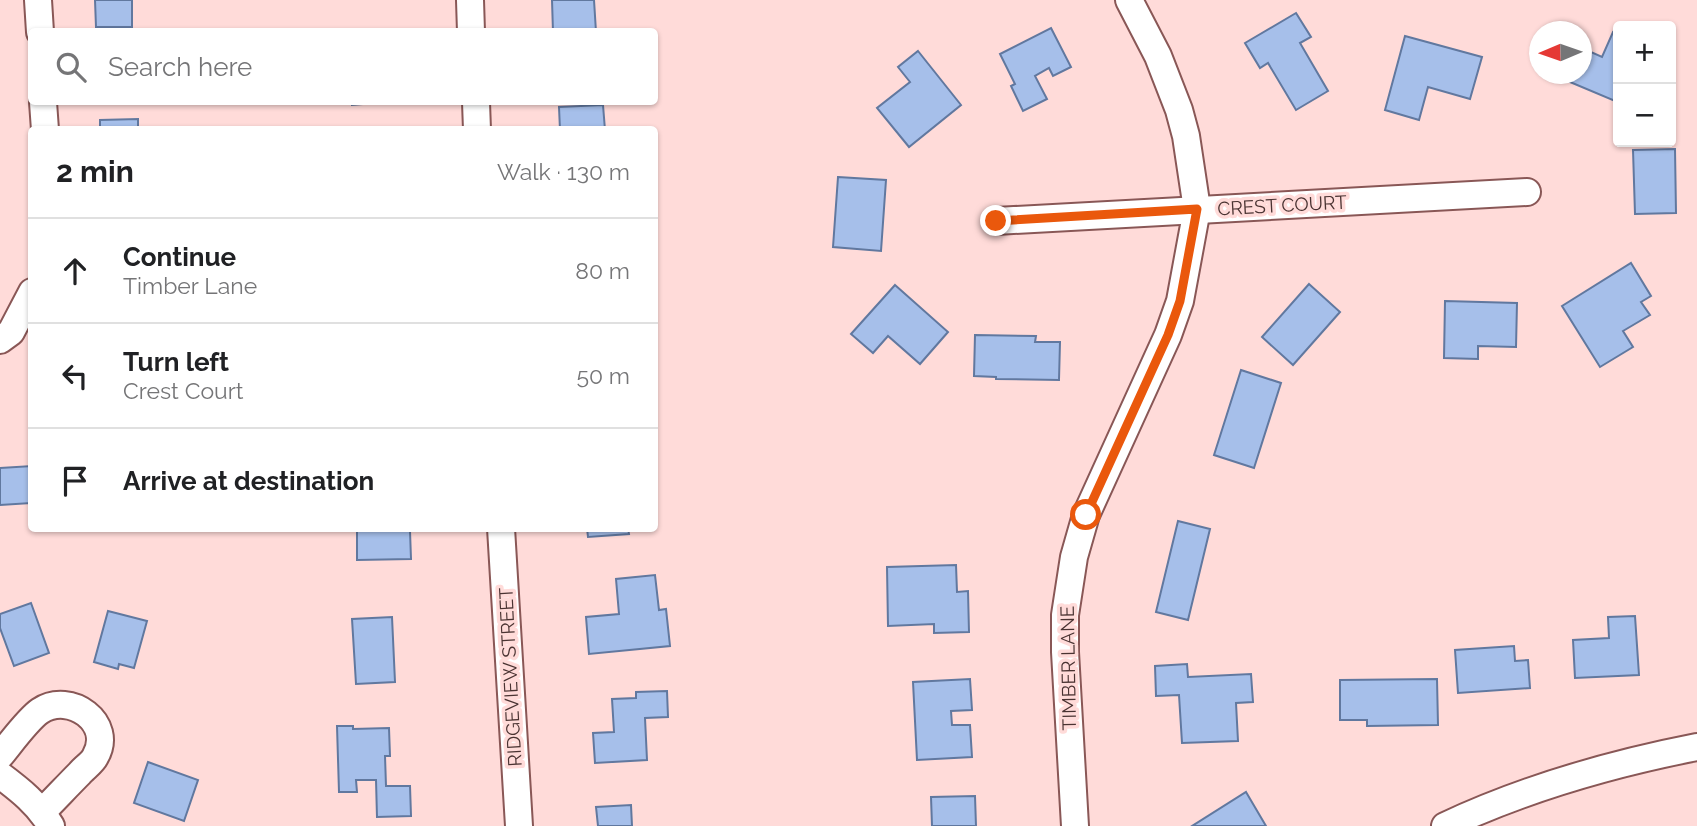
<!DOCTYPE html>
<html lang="en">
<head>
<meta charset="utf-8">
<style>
	:root { --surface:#fff; --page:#f2f2f2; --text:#202124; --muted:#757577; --line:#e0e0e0 }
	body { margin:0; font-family:Raleway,sans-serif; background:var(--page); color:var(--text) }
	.controls { position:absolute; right:21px; top:21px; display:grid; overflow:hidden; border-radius:7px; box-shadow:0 2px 5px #0004 }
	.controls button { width:63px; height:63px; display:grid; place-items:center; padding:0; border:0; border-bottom:2px solid var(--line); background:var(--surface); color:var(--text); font:35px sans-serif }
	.compass { position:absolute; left:1529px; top:21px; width:63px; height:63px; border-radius:50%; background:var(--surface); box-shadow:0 2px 5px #0004; rotate:268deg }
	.stop { position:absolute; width:21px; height:21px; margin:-16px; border:5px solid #ea580c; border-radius:50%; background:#fff }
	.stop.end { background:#ea580c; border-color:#fff; box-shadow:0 2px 7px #0008 }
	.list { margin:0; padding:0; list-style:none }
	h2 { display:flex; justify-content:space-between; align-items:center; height:91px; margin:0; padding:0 28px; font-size:30px }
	h2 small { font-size:23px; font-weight:400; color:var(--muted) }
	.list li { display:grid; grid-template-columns:46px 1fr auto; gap:21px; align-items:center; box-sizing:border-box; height:105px; padding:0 28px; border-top:2px solid var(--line) }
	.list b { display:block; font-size:26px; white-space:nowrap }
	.list p { margin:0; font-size:23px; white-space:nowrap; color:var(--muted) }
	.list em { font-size:23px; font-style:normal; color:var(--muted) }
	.icon { flex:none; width:38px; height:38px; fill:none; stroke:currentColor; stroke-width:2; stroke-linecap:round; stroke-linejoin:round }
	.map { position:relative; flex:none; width:1697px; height:826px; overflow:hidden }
	.search { position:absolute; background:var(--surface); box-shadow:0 2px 5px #0004; left:28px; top:28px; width:630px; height:77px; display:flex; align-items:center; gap:18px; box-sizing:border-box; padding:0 24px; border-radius:7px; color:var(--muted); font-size:26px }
	.panel { position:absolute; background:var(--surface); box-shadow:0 2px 5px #0004; left:28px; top:126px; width:630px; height:406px; border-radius:7px }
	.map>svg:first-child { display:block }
	.building { fill:#a6bfea; stroke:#61789f; stroke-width:2 }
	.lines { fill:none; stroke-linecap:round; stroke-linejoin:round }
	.minor-casing { stroke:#895756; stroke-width:30 }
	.minor { stroke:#fff; stroke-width:26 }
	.route { stroke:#ea580c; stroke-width:9 }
	.labels { text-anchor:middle; stroke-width:7; stroke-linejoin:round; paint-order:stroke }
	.street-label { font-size:19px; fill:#4a3332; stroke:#ffdbd9 }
</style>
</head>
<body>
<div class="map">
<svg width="1697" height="826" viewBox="0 0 1697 826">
	<rect width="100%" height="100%" fill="#ffdbd9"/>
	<g class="building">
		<path d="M95 0H132V27H96Z"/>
		<path d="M552 0H594L596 32H553Z"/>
		<path d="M1296 13 1311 37 1300 43 1328 91 1296 110 1268 63 1260 68 1245 43Z"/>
		<path d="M1051 28 1071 67 1053 76 1049 68 1035 76 1047 99 1023 111 1011 86 1015 84 1000 54Z"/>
		<path d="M1613 32 1618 34V93L1615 101 1551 74H1582V48L1602 57Z"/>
		<path d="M1405 36 1482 57 1470 99 1428 87 1419 120 1385 110Z"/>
		<path d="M918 51 961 105 909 147 877 108 910 82 898 67Z"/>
		<path d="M352 102H387L352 105Z"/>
		<path d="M603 105 605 130H560L559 107Z"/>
		<path d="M138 119V130H100V120Z"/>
		<path d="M1675 149 1676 213 1635 214 1633 150Z"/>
		<path d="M838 177 886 180 881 251 833 247Z"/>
		<path d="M1631 263 1651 296 1641 302 1650 315 1623 331 1633 347 1600 367 1562 306Z"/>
		<path d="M1309 284 1340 312 1293 365 1262 337Z"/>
		<path d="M895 285 948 332 920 364 888 336 873 353 851 334Z"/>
		<path d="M1445 301 1517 303 1516 347 1478 346V359L1444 358Z"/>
		<path d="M975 335 1036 336 1035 342H1060L1059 380 996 379V377L974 376Z"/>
		<path d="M1241 370 1281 383 1254 468 1214 455Z"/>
		<path d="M32 466V510L31 503 0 505V468Z"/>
		<path d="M1178 521 1210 529 1188 620 1156 612Z"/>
		<path d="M357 528 410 531 411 559 357 560Z"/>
		<path d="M587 528H628L629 534 588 537Z"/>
		<path d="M956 565 957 592 968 591 969 632 934 633V624L888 626 887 567Z"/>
		<path d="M655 575 659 610 666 609 670 646 589 654 586 617 619 614 616 579Z"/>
		<path d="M31 603 49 653 14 666 0 628V614Z"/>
		<path d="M108 611 147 621 134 668 119 664 118 669 94 662Z"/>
		<path d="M1635 616 1639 675 1575 678 1573 640 1609 638 1608 617Z"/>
		<path d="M392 617 395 682 356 684 352 619Z"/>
		<path d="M1514 646 1515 661 1528 660 1530 688 1458 693 1455 650Z"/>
		<path d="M1187 664 1188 677 1251 674 1253 702 1236 703 1238 741 1182 743 1179 695 1156 696 1155 666Z"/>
		<path d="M970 679 972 710 951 711 952 725H970L972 757 917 760 913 682Z"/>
		<path d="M1437 679 1438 725 1367 726V720H1340V680Z"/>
		<path d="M667 691 668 717 645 718 647 760 595 763 593 733 614 732 612 699 636 698V692Z"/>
		<path d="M337 726H353V729L389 728 390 756H385L386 786H410L411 816 377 817 376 780H356L357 792H339Z"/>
		<path d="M148 762 198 780 184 821 134 803Z"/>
		<path d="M1246 792 1266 826H1192Z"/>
		<path d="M975 796 976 826H932L931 797Z"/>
		<path d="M631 805 632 826H598L596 807Z"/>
	</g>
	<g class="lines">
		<g class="minor-casing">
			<g id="minor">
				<path d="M38 0 40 32"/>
				<path d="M470 0 471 32"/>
				<path d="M43 102 45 130"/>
				<path d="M476 102 477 130"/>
				<path d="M996 221 1527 192"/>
				<path d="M0 340 11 332 32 292"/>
				<path d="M501 528 519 826"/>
				<path d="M0 756C10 744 28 719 40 711 70 691 115 723 95 757 92 763 84 768 80 773 67 786 55 799 42 812"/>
				<path d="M0 775C20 790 38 804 51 826"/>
				<path d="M1075 826 1065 652V615L1074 557 1086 515 1168 335 1180 301 1197 209 1186 136 1179 110 1158 56 1129 0"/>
				<path d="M1445 826C1526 788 1610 764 1697 747"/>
			</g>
		</g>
		<use href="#minor" class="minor"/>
	</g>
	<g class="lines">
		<path class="route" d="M996 221 1197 209 1180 301 1168 335 1086 515"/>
	</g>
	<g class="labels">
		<g class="street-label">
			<text transform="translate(1282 205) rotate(-3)" y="7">CREST COURT</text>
			<text transform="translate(1068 668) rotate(-91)" y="7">TIMBER LANE</text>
			<text transform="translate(510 677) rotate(-93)" y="7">RIDGEVIEW STREET</text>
		</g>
	</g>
</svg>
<div class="controls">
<button>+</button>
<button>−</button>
</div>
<svg class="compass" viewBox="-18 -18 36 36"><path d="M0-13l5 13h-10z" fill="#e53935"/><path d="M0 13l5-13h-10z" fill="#757577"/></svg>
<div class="stop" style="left:1086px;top:515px"></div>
<div class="stop end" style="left:996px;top:221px"></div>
<div class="search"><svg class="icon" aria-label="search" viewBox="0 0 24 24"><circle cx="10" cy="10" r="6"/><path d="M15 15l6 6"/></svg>Search here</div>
<section class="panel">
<h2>2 min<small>Walk · 130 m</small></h2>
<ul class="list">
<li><svg class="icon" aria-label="ahead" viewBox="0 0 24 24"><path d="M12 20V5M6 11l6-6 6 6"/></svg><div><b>Continue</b><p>Timber Lane</p></div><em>80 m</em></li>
<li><svg class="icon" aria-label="left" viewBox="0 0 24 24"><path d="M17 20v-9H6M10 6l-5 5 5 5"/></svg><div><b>Turn left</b><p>Crest Court</p></div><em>50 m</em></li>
<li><svg class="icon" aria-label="arrive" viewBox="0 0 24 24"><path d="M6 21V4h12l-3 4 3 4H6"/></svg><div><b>Arrive at destination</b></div></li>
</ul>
</section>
</div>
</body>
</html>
